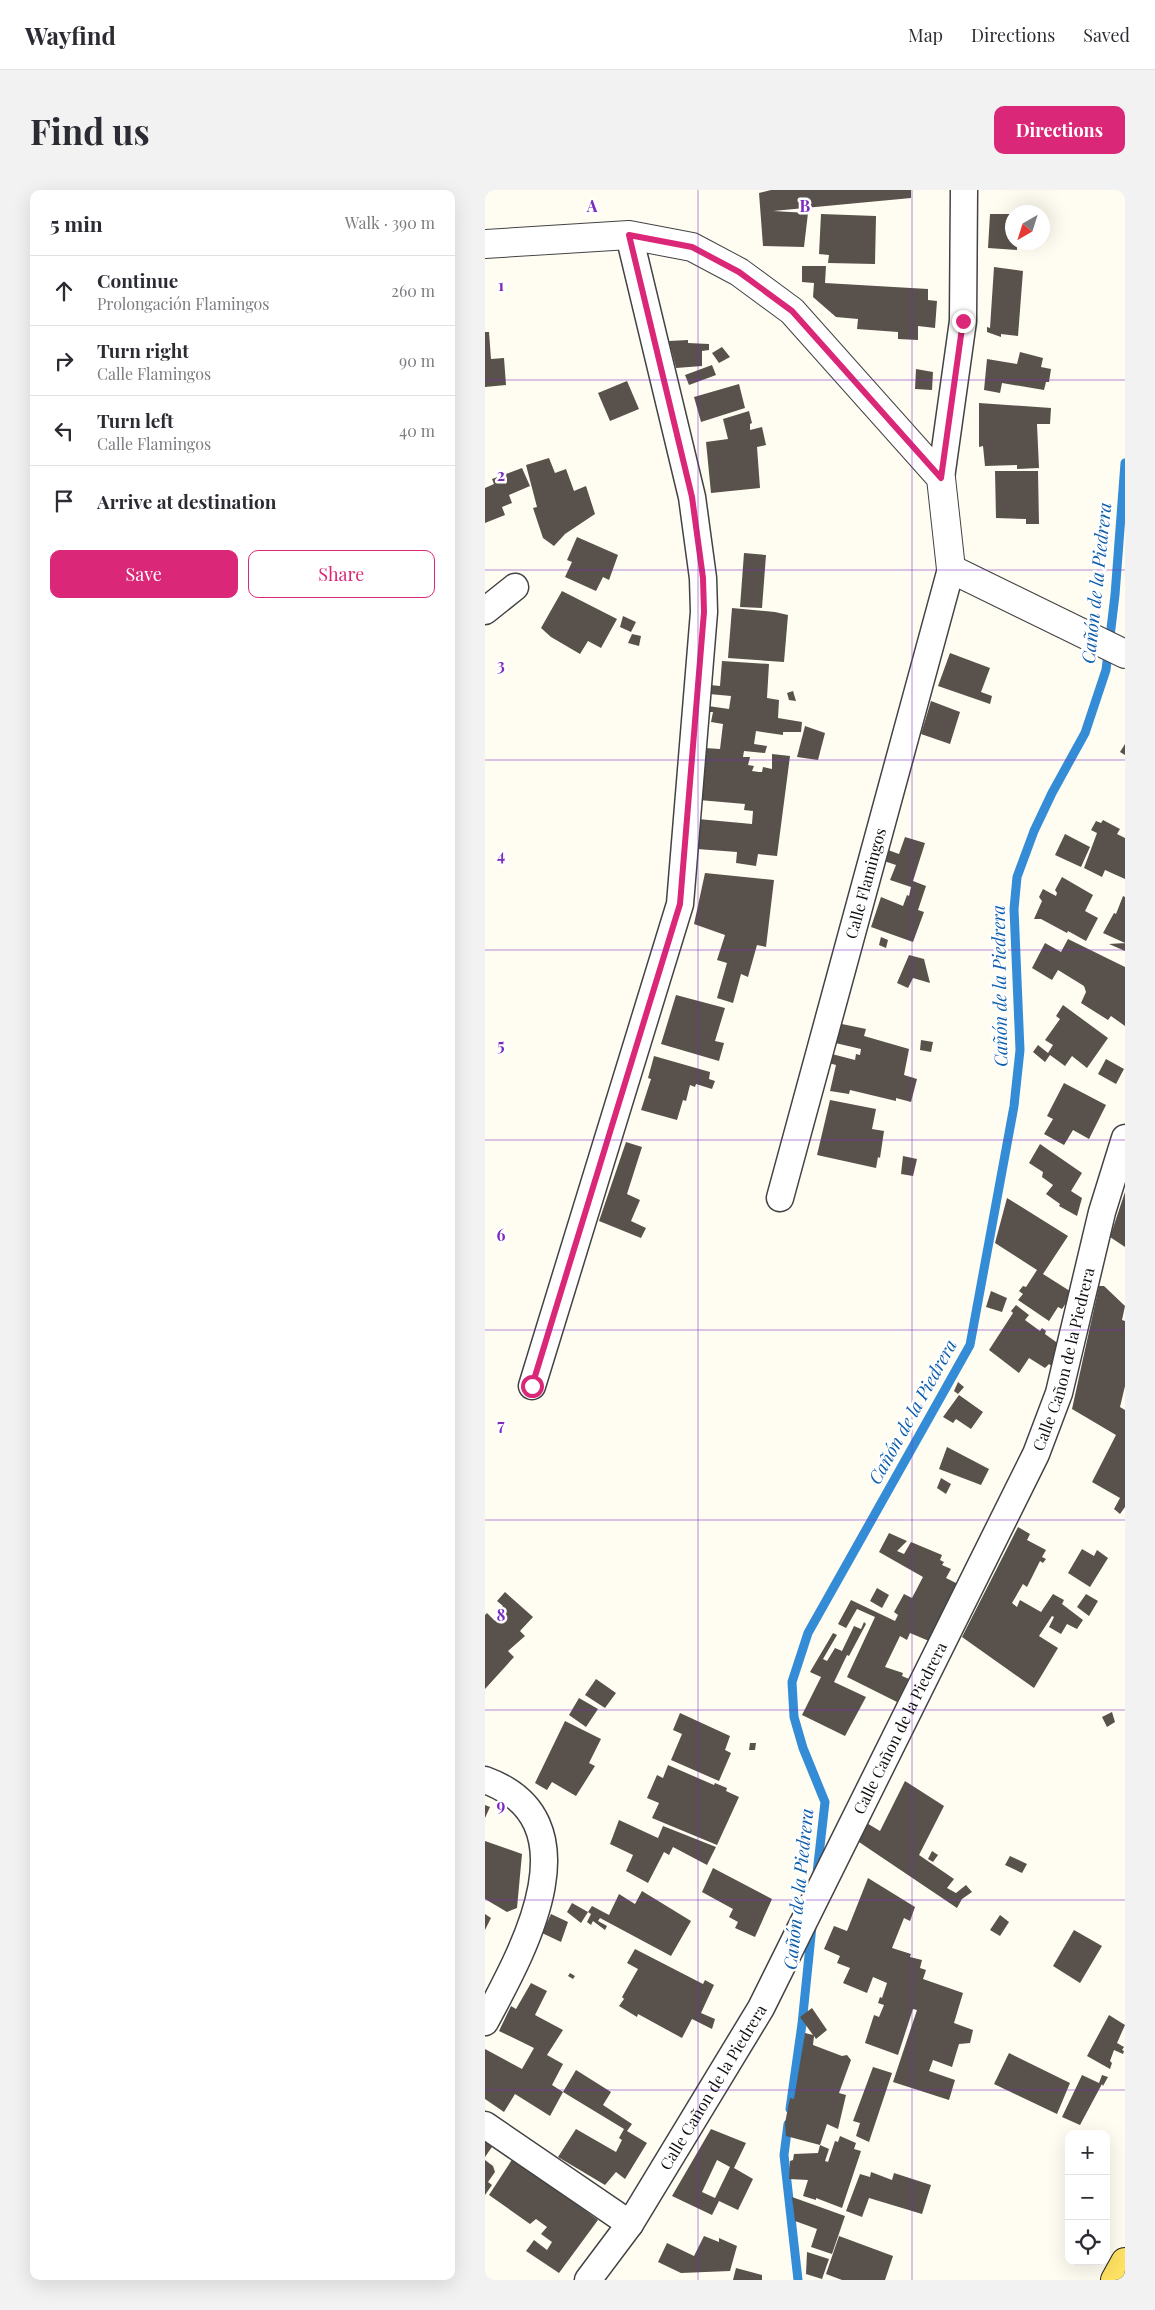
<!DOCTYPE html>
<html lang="en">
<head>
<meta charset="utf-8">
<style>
	:root { --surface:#fff; --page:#f2f2f3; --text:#2b2b33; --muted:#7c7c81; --line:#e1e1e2; --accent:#db2777 }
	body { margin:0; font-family:"Playfair Display",serif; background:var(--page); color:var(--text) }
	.controls { position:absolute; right:15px; bottom:15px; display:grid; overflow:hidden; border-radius:10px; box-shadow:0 5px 20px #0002 }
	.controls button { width:45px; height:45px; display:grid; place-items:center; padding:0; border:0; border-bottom:1px solid var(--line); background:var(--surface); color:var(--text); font:25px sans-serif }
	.compass { position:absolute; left:520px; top:15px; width:45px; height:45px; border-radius:50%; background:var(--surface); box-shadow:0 5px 20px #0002; rotate:219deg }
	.stop { position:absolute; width:15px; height:15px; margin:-11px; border:4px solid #db2777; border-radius:50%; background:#fff }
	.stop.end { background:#db2777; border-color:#fff; box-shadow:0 1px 5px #0008 }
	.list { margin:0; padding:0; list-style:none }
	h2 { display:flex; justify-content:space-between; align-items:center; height:65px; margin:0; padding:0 20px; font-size:21px }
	h2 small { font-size:16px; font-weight:400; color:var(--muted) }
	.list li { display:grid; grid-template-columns:32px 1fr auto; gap:15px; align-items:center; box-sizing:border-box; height:70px; padding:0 20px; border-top:1px solid var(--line) }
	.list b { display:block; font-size:19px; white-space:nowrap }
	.list p { margin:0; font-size:16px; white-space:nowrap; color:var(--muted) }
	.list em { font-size:16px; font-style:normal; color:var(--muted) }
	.actions { display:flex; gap:10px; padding:15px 20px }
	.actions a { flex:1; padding:11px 0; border:1px solid var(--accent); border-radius:10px; text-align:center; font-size:18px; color:var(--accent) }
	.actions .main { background:var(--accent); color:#fff }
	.icon { flex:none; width:28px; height:28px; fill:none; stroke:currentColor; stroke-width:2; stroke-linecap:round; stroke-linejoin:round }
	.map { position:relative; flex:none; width:640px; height:2090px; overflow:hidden; border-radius:10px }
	header { display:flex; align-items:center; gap:30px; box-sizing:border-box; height:70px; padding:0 25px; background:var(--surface); border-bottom:1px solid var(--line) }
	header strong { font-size:24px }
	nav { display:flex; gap:28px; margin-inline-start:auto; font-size:18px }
	.intro { display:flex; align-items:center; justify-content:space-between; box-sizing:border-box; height:120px; padding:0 30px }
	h1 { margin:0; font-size:35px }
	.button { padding:12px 22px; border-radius:10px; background:var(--accent); color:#fff; font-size:18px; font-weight:700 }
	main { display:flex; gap:30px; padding:0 30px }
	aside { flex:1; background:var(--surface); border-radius:10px; box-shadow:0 5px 20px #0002 }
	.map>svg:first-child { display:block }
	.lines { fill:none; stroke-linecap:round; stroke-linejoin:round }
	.stream { stroke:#348cd7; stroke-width:9 }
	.building { fill:#59514b; fill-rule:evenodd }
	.minor-casing { stroke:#434343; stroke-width:29 }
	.tertiary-casing { stroke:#434343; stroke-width:30 }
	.primary-casing { stroke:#212121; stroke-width:30 }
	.minor { stroke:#fff; stroke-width:26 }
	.tertiary { stroke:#fff; stroke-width:28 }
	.primary { stroke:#ffe262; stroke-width:28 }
	.route { stroke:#db2777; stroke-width:6 }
	.grid { fill:none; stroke:#7b2cbf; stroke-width:1; stroke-opacity:0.55 }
	.labels { text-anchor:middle; stroke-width:5; stroke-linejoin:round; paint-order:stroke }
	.street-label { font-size:16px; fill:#101010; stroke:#fff }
	.water-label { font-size:18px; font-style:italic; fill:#0e5eac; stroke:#fff }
	.grid-label { font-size:16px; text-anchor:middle; font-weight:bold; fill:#7b2cbf; stroke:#fff; stroke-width:5; stroke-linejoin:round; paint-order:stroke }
</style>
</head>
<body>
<header>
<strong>Wayfind</strong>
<nav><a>Map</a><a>Directions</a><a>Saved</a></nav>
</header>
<div class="intro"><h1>Find us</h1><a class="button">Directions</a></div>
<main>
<aside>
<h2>5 min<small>Walk · 390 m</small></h2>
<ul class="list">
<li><svg class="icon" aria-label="ahead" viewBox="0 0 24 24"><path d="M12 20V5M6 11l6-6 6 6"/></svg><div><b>Continue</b><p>Prolongación Flamingos</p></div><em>260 m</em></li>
<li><svg class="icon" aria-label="right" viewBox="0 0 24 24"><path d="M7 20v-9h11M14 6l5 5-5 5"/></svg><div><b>Turn right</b><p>Calle Flamingos</p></div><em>90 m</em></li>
<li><svg class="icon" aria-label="left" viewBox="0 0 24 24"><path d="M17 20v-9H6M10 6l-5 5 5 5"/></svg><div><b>Turn left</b><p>Calle Flamingos</p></div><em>40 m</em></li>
<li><svg class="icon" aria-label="arrive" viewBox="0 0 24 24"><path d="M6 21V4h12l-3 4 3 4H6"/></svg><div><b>Arrive at destination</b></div></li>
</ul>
<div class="actions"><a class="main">Save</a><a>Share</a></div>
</aside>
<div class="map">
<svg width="640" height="2090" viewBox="0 0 640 2090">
	<rect width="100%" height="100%" fill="#fffdf2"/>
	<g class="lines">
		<g class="stream">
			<path d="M332 1683 340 1612 318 1558 309 1527 307 1492 323 1443 485 1155 529 916 535 860 529 719 532 687 549 641 567 603 600 543 621 480 630 405 640 273"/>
			<path d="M305 1919 317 1834 327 1736"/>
			<path d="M303 1934 299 1965 313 2090"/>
		</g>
	</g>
	<g class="building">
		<path d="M286 0H426V8L288 21 323 23 319 57 278 56 274 3Z"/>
		<path d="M336 24 391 26 390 74 343 73 344 65 334 64Z"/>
		<path d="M505 24H528V52H532V60L503 58Z"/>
		<path d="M317 76H341L340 93 443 99V110L452 111 450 138 433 136V150L413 149V142L372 139 373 129 351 127 328 107 329 93 317 92Z"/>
		<path d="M509 77 538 81 533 146 516 144V147L502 142V137L505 138Z"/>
		<path d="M0 142H4L6 169 19 168 21 195 0 197Z"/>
		<path d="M203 150V153L224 154V160L217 161V176L191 178 184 151Z"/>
		<path d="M237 157 245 167 234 173 227 163Z"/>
		<path d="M535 162 558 168 556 177 566 179 564 192H561L559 200 517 193 515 203 499 200 502 169 532 174Z"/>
		<path d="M227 175 231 185 204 195 200 185Z"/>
		<path d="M431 179 448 182 447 200 430 199Z"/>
		<path d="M142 191 154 219 125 231 113 203Z"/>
		<path d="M254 194 260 218 216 232 209 207Z"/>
		<path d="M494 213 566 218 565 234H552L554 278 532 279V275L500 276 498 256 494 257Z"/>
		<path d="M264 221 267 233 265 234V240L277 237 281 255 272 257 275 298 226 303 221 252 243 249 238 229Z"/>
		<path d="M64 268 70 283 81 279 89 301 101 296 110 324 80 344 69 356 58 348 48 318 52 317 41 275Z"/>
		<path d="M37 278 45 296 24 305 27 313 17 317 20 325 0 333V298L9 294 7 289Z"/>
		<path d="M510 281H553L554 334H541V329L511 328Z"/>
		<path d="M92 347 133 365 124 390 118 387 111 401 80 387 87 372 82 370Z"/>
		<path d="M259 363 281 365 277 418 255 417Z"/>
		<path d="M77 401 132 429 116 458 103 451 95 464 66 447 56 438Z"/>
		<path d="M247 418 290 422 303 425 299 472 243 468Z"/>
		<path d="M138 426 151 432 146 442 135 437Z"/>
		<path d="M147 444 156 446 154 456 143 453Z"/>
		<path d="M465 463 505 478 496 502 507 506 505 514 453 496Z"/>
		<path d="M237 471 284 474 282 508 294 510 293 528 317 532 316 542H298V545L271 541 269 554 282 556 280 563 259 561 258 567H265L263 575 269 576 267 581 274 582H277L278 577 287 579V564L305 566 292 666 273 664 271 676 251 673 252 662 212 659 213 629 267 634 268 621 259 620 260 614 214 610 220 558 235 559 238 534 226 532 228 522H223V516L244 519 246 506 224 504 225 495 235 496Z"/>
		<path d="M308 501 311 511 304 510 302 503Z"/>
		<path d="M446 511 475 522 465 554 436 544Z"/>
		<path d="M320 536 340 543 333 570 312 567Z"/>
		<path d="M640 554V565L635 562Z"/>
		<path d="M618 630 635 639 632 644 640 648V689L620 680 617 687 599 678 612 643 606 640 611 631 616 633Z"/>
		<path d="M580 644 605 657 596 677 570 665Z"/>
		<path d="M420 647 440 653 428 691 441 696 433 720 439 722 428 752 386 737 396 707 418 716 422 705 424 706 426 697 405 690 411 675 399 671 403 660 414 664Z"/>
		<path d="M220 683 289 690 281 757 272 755 263 787 256 784 248 813 232 808 242 773 232 770 240 745 209 734Z"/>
		<path d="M577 687 608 705 600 721 613 728 601 751 583 741 582 743 556 729H549L557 711 554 707 558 699 571 706 572 703 570 700Z"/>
		<path d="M638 706 640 707V761L624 754 640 753 618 743 629 723 631 724Z"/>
		<path d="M396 747 403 750 401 758 394 755Z"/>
		<path d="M583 749 640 777V836L626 826 623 830 596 813 601 802 599 796 573 780 567 790 547 778 560 753 576 762Z"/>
		<path d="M424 765 439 769 445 793 428 788 423 798 412 793Z"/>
		<path d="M191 805 240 818 230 851 239 853 234 871 176 854Z"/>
		<path d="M578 815 623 848 602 878 587 866 580 876 565 865 560 872 548 862 553 855 563 863 568 855 560 850 575 829 571 826Z"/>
		<path d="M352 833 381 839 379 846 424 859 419 885 432 889 426 912 411 908V911L365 900 364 904 345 901 351 875 340 872 343 863 370 870 371 864 375 865 376 859 346 852Z"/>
		<path d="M436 850 448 852 446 862 435 860Z"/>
		<path d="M169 866 225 882 224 889 230 891 227 899 211 894 210 897 205 895 201 911 198 910 192 930 156 920 166 889 163 888Z"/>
		<path d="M621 869 639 879 631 894 613 884Z"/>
		<path d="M579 893 621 915 604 949 588 940 579 955 559 944 568 929 562 926Z"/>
		<path d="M345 910 391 919 387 939 399 941 395 968 393 967 391 978 332 965Z"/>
		<path d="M141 952 157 957 142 1004 155 1010 146 1031 161 1038 156 1048 114 1031Z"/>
		<path d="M555 954 597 983 586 1001 597 1008 592 1026 574 1016 575 1014 561 1004 568 995 557 987 558 982 544 973Z"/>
		<path d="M418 966 432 969 428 986 416 984Z"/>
		<path d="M640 1002V1057L625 1047Z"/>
		<path d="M522 1008 583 1046 558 1084 588 1103 577 1119 573 1117 564 1131 533 1110 538 1104 534 1101 538 1096 541 1097 552 1080 510 1053Z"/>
		<path d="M614 1096H619L640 1116 637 1130 640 1131V1196L635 1217 640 1220V1317L635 1324 629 1319 635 1308 607 1292 631 1245 587 1219Z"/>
		<path d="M506 1101 522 1108 517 1122 501 1117Z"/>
		<path d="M531 1115 544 1125 540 1130 555 1141 557 1138 561 1141 560 1144 578 1157 569 1178 564 1174 560 1178 544 1168 534 1183 504 1160 528 1123 526 1121Z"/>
		<path d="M473 1192 479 1197 473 1204 469 1201Z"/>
		<path d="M474 1205 498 1222 486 1239 471 1229 468 1233 458 1227Z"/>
		<path d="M462 1257 504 1279 496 1295 454 1279Z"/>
		<path d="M456 1288 466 1294 461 1304 452 1298Z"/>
		<path d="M533 1337 545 1344 542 1350 561 1360 557 1367 561 1369 558 1373 555 1371 542 1397 538 1394 527 1413 532 1417 535 1410 556 1422 568 1404 579 1410 577 1414 598 1430 592 1439 582 1434 576 1444 564 1437 569 1427 567 1426 554 1446 573 1458 549 1498 477 1447Z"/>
		<path d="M404 1343 422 1351 412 1361 419 1364 426 1352 457 1365 455 1370 459 1372 457 1375 466 1379 461 1388 477 1396 444 1451 425 1443 422 1450 415 1446 400 1477 418 1483 417 1486 424 1489 412 1512 362 1487 390 1427 372 1419 361 1438 353 1434 366 1410 410 1431 413 1425 409 1422 419 1404 427 1408 438 1387 394 1362Z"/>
		<path d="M597 1359 609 1366 612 1360 623 1368 605 1397 583 1383Z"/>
		<path d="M392 1398 404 1405 397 1418 385 1411Z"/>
		<path d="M20 1402 48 1427 35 1441 40 1446 23 1461 29 1467 0 1499V1425L2 1423 10 1431 16 1424 14 1421 18 1416 12 1411Z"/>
		<path d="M601 1404 613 1411 604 1426 592 1417Z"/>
		<path d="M379 1432 381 1434 364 1466 362 1465 349 1492 381 1507 360 1546 317 1525 336 1487 325 1482 348 1443 352 1445 338 1469 342 1471 350 1458 357 1461 369 1436 376 1439Z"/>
		<path d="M111 1489 131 1503 120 1518 100 1505Z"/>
		<path d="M94 1508 113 1519 101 1537 84 1525Z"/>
		<path d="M627 1522 630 1532 622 1537 617 1527Z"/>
		<path d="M195 1523 245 1546 240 1560 246 1563 234 1591 186 1570 197 1544 188 1540Z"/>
		<path d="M80 1531 116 1549 104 1573 110 1576 91 1606 67 1592 62 1600 50 1593Z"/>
		<path d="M265 1553H271L270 1560H264Z"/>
		<path d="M183 1575 229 1595 230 1593 242 1598 241 1601 254 1607 232 1655 167 1628 174 1613 162 1608 172 1585 178 1588Z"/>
		<path d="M420 1591 459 1616 434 1665 469 1689 462 1698 471 1703 481 1695 487 1702 477 1709 472 1718 371 1650 380 1632 395 1641Z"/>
		<path d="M0 1615 5 1617 0 1628Z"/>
		<path d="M134 1630 173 1648 178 1636 231 1657 222 1675 188 1657 184 1665 179 1662 163 1693 141 1681 148 1665 125 1654Z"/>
		<path d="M0 1651 37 1664 32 1718 22 1722 0 1709Z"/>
		<path d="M447 1661 453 1665 448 1672 443 1669Z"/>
		<path d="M525 1666 542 1674 537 1683 520 1675Z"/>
		<path d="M228 1678 287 1709 270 1747 250 1738 253 1732 244 1727 248 1719 217 1702Z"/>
		<path d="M383 1688 430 1717 425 1731 419 1728 407 1758 426 1764 425 1767 437 1770 435 1778 441 1780 438 1789 478 1803 469 1833 488 1840 485 1853 474 1854 467 1877 448 1870 444 1881 470 1890 464 1910 408 1892 432 1820 428 1819 413 1865 380 1853 389 1825 394 1827 399 1815 393 1813 395 1807 397 1808 402 1793 388 1787 382 1803 358 1793 365 1778 352 1773 355 1766 339 1759 349 1736 362 1741Z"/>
		<path d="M157 1701 206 1731 186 1766 115 1728 113 1731 122 1736 120 1740 108 1731 106 1735 102 1732 106 1724 103 1722 107 1716 124 1725 134 1704 150 1714Z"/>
		<path d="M87 1713 103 1722 96 1733 82 1722Z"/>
		<path d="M0 1724 6 1728 0 1740Z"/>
		<path d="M66 1724 83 1732 76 1752 57 1743Z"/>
		<path d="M515 1725 524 1732 515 1746 505 1740Z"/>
		<path d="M589 1740 617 1756 595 1793 568 1776Z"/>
		<path d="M150 1759 218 1794 220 1790 229 1795 216 1823 230 1829 227 1839 207 1829 197 1848 153 1824 152 1827 134 1816 139 1809 137 1807 153 1779 142 1773Z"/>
		<path d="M85 1783 90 1786 88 1789 83 1786Z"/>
		<path d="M46 1793 62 1801 50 1825 78 1840 62 1865 78 1874 67 1895 78 1902 91 1880 126 1902 118 1915 147 1934 142 1941 162 1953 140 1989 131 1982 120 1995 73 1967 91 1939 131 1962 137 1950 134 1948 139 1939 78 1902 65 1926 30 1904 19 1922 0 1909V1859L37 1879 49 1858 14 1841 26 1816 31 1819Z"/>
		<path d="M327 1818 342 1840 331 1849 329 1846 328 1855 357 1866 362 1865 366 1870 354 1903 361 1905 353 1939 342 1934 335 1955 301 1946 300 1933 305 1908 309 1909 320 1843 328 1845 315 1827Z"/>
		<path d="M624 1825 640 1835 632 1853 639 1857 637 1860 639 1861 638 1864 629 1860 625 1871 627 1873 625 1879 602 1866Z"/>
		<path d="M524 1863 585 1893 572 1924 509 1894Z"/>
		<path d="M388 1877 407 1883 384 1952 371 1946 375 1933 368 1931Z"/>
		<path d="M597 1885 614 1893 617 1885 623 1887 618 1896 617 1894 595 1935 577 1927Z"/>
		<path d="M226 1939 261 1953 249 1978 268 1989 253 2020 234 2011 227 2025 187 2006ZM232 1970 245 1977 230 2008 217 2002Z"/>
		<path d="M355 1946 371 1953 369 1959 376 1961 357 2018 331 2008V2010L318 2006 323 1990 304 1989 305 1971 308 1970 309 1964 333 1963 335 1955 344 1959 340 1971 343 1972 350 1951 353 1952Z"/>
		<path d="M0 1948 9 1954 0 1967Z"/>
		<path d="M28 1968 113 2030 74 2083 41 2061 49 2050 62 2060 67 2052 56 2044 62 2037 51 2029 45 2034 4 2005Z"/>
		<path d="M0 1970 8 1976 10 1982 3 1992 7 1995 0 2005Z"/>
		<path d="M386 1982 407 1990 409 1983 446 1995 437 2024 384 2008 377 2027 361 2021 375 1984 385 1987Z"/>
		<path d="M307 2007 360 2026 347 2064 326 2057 332 2039 310 2031Z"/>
		<path d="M219 2046 234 2052V2048L252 2056 245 2081 196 2083 173 2072 182 2053 209 2066Z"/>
		<path d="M354 2046 408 2066 400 2090H357L341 2084Z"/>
		<path d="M322 2062 344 2069 337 2089 321 2084Z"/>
		<path d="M251 2078 277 2085V2090H248Z"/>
	</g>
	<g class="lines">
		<g class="minor-casing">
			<g id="minor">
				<path d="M456 288 478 131 479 0"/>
				<path d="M0 421 30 397"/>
				<path id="s1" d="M295 1008 466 379"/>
				<path d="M47 1196 195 714 219 422 218 388 207 307 144 45"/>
				<path d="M0 1590C112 1631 37 1763 0 1832"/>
				<path d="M0 1935 145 2034"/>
				<path id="s2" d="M103 2090 145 2034 276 1818 551 1264 574 1203 617 1022 640 948"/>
			</g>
		</g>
		<g class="tertiary-casing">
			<path id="tertiary" d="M0 54 144 45 207 57 254 82 307 121 456 288 466 379 640 464"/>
		</g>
		<g class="primary-casing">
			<path id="primary" d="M630 2090 640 2072"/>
		</g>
		<use href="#minor" class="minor"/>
		<use href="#tertiary" class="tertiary"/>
		<use href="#primary" class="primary"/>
	</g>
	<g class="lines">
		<path class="route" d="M47 1196 195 714 219 422 218 388 207 307 144 45 207 57 254 82 307 121 456 288 478 131"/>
	</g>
	<path class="grid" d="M213 0V2090M427 0V2090M0 190H640M0 380H640M0 570H640M0 760H640M0 950H640M0 1140H640M0 1330H640M0 1520H640M0 1710H640M0 1900H640"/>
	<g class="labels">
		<g class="street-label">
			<text dy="6" stroke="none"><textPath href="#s1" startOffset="326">Calle Flamingos</textPath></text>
			<text dy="6" stroke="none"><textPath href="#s2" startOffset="1040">Calle Cañon de la Piedrera</textPath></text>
			<text dy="6" stroke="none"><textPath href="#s2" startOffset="635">Calle Cañon de la Piedrera</textPath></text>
			<text dy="6" stroke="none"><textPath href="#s2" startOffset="230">Calle Cañon de la Piedrera</textPath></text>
		</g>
		<g class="water-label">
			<text transform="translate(612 393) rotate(-84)" y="6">Cañón de la Piedrera</text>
			<text transform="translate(515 796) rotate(-91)" y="6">Cañón de la Piedrera</text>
			<text transform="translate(428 1222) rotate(-61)" y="6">Cañón de la Piedrera</text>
			<text transform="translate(314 1699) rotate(-84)" y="6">Cañón de la Piedrera</text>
		</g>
	</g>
	<g class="grid-label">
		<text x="107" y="22">A</text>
		<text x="320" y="22">B</text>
		<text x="16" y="101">1</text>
		<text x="16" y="291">2</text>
		<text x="16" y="481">3</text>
		<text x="16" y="671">4</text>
		<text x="16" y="861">5</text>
		<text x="16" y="1051">6</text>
		<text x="16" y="1241">7</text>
		<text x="16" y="1431">8</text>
		<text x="16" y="1621">9</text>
	</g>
</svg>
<div class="controls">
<button>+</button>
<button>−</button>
<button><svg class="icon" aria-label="locate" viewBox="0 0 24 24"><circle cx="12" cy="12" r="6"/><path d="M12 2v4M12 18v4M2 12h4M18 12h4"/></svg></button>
</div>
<svg class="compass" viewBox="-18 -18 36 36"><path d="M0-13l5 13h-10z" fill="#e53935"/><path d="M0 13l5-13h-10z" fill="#7c7c81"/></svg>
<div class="stop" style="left:47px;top:1196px"></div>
<div class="stop end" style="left:478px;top:131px"></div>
</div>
</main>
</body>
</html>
